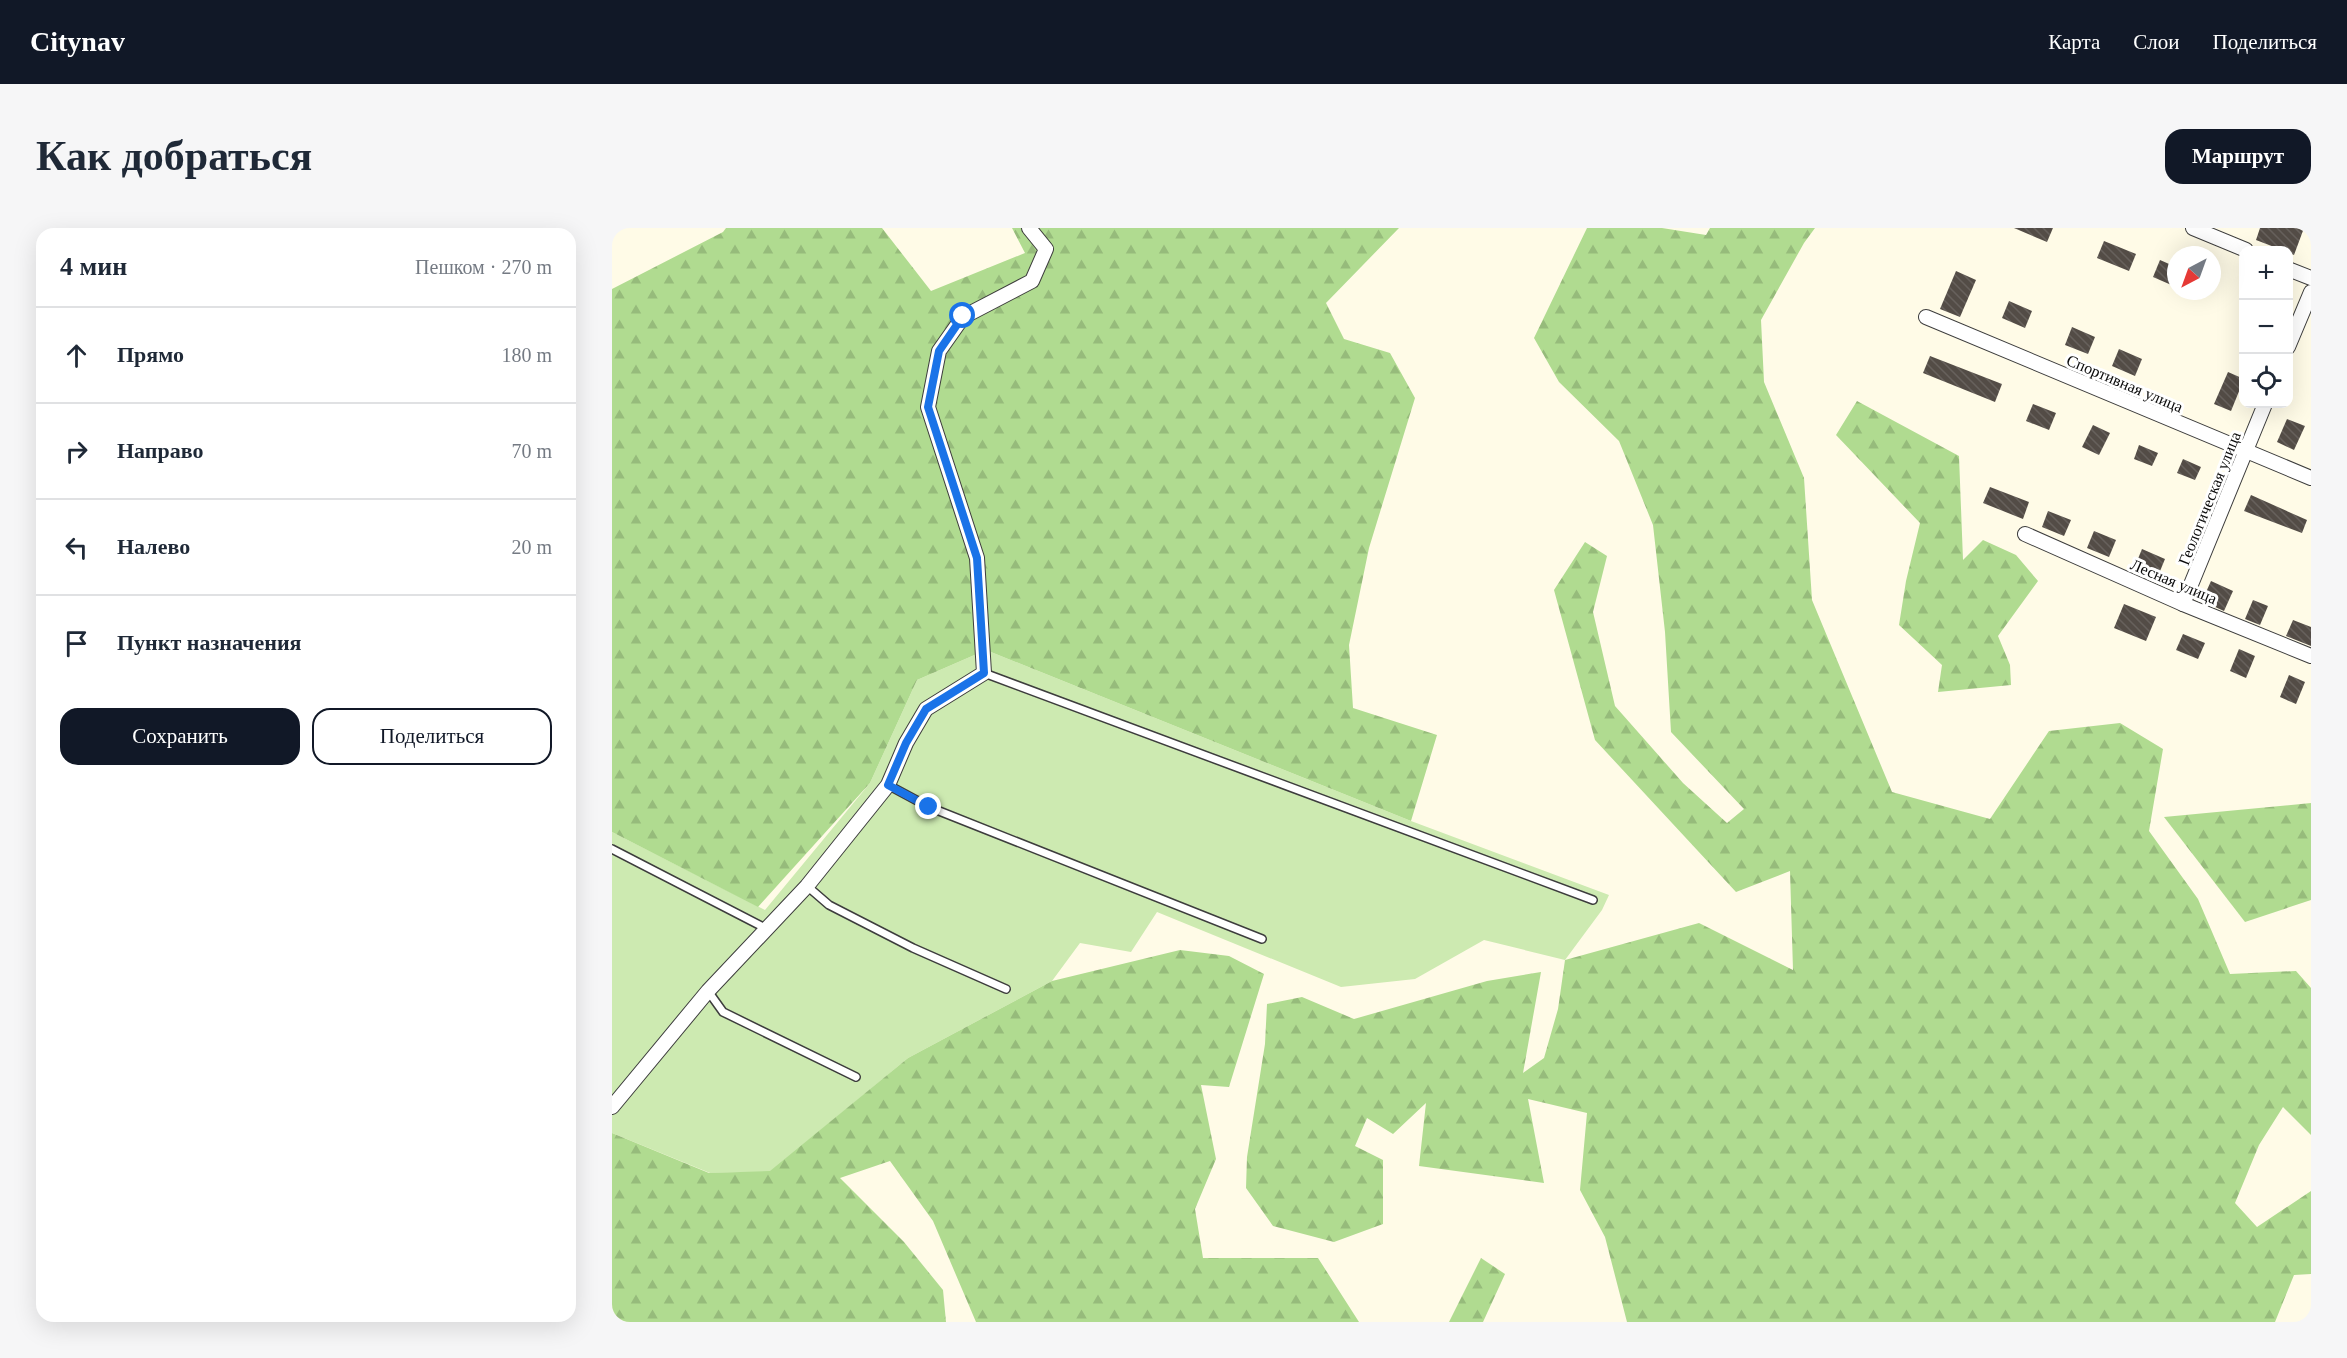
<!DOCTYPE html>
<html lang="ru">
<head>
<meta charset="utf-8">
<style>
	:root { --surface:#fff; --page:#f6f6f7; --text:#1f2937; --muted:#747a83; --line:#e0e1e3; --accent:#111827 }
	body { margin:0; font-family:Georgia,serif; background:var(--page); color:var(--text) }
	.controls { position:absolute; right:18px; top:18px; display:grid; overflow:hidden; border-radius:12px; box-shadow:0 6px 24px #0002 }
	.controls button { width:54px; height:54px; display:grid; place-items:center; padding:0; border:0; border-bottom:2px solid var(--line); background:var(--surface); color:var(--text); font:30px sans-serif }
	.compass { position:absolute; left:1555px; top:18px; width:54px; height:54px; border-radius:50%; background:var(--surface); box-shadow:0 6px 24px #0002; rotate:221deg }
	.stop { position:absolute; width:18px; height:18px; margin:-14px; border:4px solid #1a73e8; border-radius:50%; background:#fff }
	.stop.end { background:#1a73e8; border-color:#fff; box-shadow:0 2px 6px #0008 }
	.list { margin:0; padding:0; list-style:none }
	h2 { display:flex; justify-content:space-between; align-items:center; height:78px; margin:0; padding:0 24px; font-size:26px }
	h2 small { font-size:20px; font-weight:400; color:var(--muted) }
	.list li { display:grid; grid-template-columns:39px 1fr auto; gap:18px; align-items:center; box-sizing:border-box; height:96px; padding:0 24px; border-top:2px solid var(--line) }
	.list b { display:block; font-size:22px; white-space:nowrap }
	.list em { font-size:20px; font-style:normal; color:var(--muted) }
	.actions { display:flex; gap:12px; padding:18px 24px }
	.actions a { flex:1; padding:14px 0; border:2px solid var(--accent); border-radius:18px; text-align:center; font-size:21px; color:var(--accent) }
	.actions .main { background:var(--accent); color:#fff }
	.icon { flex:none; width:33px; height:33px; fill:none; stroke:currentColor; stroke-width:2; stroke-linecap:round; stroke-linejoin:round }
	.map { position:relative; flex:none; width:1699px; height:1094px; overflow:hidden; border-radius:18px }
	header { display:flex; align-items:center; gap:36px; box-sizing:border-box; height:84px; padding:0 30px; background:var(--accent); color:#fff }
	header strong { font-size:28px }
	nav { display:flex; gap:33px; margin-inline-start:auto; font-size:21px }
	.intro { display:flex; align-items:center; justify-content:space-between; box-sizing:border-box; height:144px; padding:0 36px }
	h1 { margin:0; font-size:42px }
	.button { padding:15px 27px; border-radius:18px; background:var(--accent); color:#fff; font-size:21px; font-weight:700 }
	main { display:flex; gap:36px; padding:0 36px }
	aside { flex:1; background:var(--surface); border-radius:18px; box-shadow:0 6px 24px #0002 }
	.map>svg:first-child { display:block }
	.green { fill:#cdeab1 }
	.forest { fill:url(#forest-firs) }
	.building { fill:url(#building-back-hatch) }
	.lines { fill:none; stroke-linecap:round; stroke-linejoin:round }
	.service-casing { stroke:#3d3d3d; stroke-width:10 }
	.minor-casing { stroke:#3d3d3d; stroke-width:16 }
	.service { stroke:#fff; stroke-width:7 }
	.minor { stroke:#fff; stroke-width:14 }
	.route { stroke:#1a73e8; stroke-width:8 }
	.labels { text-anchor:middle; stroke-width:6; stroke-linejoin:round; paint-order:stroke }
	.street-label { font-size:16px; fill:#0a0a0a; stroke:#fff }
</style>
</head>
<body>
<header>
<strong>Citynav</strong>
<nav><a>Карта</a><a>Слои</a><a>Поделиться</a></nav>
</header>
<div class="intro"><h1>Как добраться</h1><a class="button">Маршрут</a></div>
<main>
<aside>
<h2>4 мин<small>Пешком · 270 m</small></h2>
<ul class="list">
<li><svg class="icon" aria-label="ahead" viewBox="0 0 24 24"><path d="M12 20V5M6 11l6-6 6 6"/></svg><div><b>Прямо</b></div><em>180 m</em></li>
<li><svg class="icon" aria-label="right" viewBox="0 0 24 24"><path d="M7 20v-9h11M14 6l5 5-5 5"/></svg><div><b>Направо</b></div><em>70 m</em></li>
<li><svg class="icon" aria-label="left" viewBox="0 0 24 24"><path d="M17 20v-9H6M10 6l-5 5 5 5"/></svg><div><b>Налево</b></div><em>20 m</em></li>
<li><svg class="icon" aria-label="arrive" viewBox="0 0 24 24"><path d="M6 21V4h12l-3 4 3 4H6"/></svg><div><b>Пункт назначения</b></div></li>
</ul>
<div class="actions"><a class="main">Сохранить</a><a>Поделиться</a></div>
</aside>
<div class="map">
<svg width="1699" height="1094" viewBox="0 0 1699 1094">
	<defs>
		<pattern id="forest-firs" width="22" height="20" patternUnits="userSpaceOnUse" patternTransform="scale(1.5)"><rect width="22" height="20" fill="#b0db90"/><path d="M5 1l3.5 6h-7zM16 11l3.5 6h-7z" fill="#96bb7b"/></pattern>
		<pattern id="building-back-hatch" width="6" height="6" patternUnits="userSpaceOnUse" patternTransform="scale(1.5)"><rect width="6" height="6" fill="#534c46"/><path d="M-1 5l2 2M0 0l6 6M5-1l2 2" fill="none" stroke="#67615c"/></pattern>
	</defs>
	<rect width="100%" height="100%" fill="#fffbe7"/>
	<path class="green" d="M374 422 799 593 997 667 990 682 953 732 872 712 803 751 729 759 545 684 519 724 468 715 440 753 296 830 158 944 98 945 0 905V604L153 682 258 555 305 452Z"/>
	<g class="forest">
		<path d="M114 0H270L319 63 413 25 400 0H787L714 75 732 111 778 125 803 170 757 320 737 417 741 480 825 507 799 593 374 422 305 452 258 555 146 679 0 604V61L111 4Z"/>
		<path d="M975 0H1050L1094 7 1098 0H1203L1192 15 1149 92 1152 154 1192 250 1200 372 1280 564 1378 591 1437 503 1508 495 1551 521 1537 603 1586 671 1618 746 1684 743 1699 760V907L1671 879 1647 917 1623 975 1645 999 1699 963V1046L1682 1047 1663 1094H1015L993 1009 968 962 975 885 916 871 932 955 807 938 814 875 781 906 755 890 743 918 771 932V996L722 1014 661 998 634 960 635 929 653 816 655 776 690 769 742 791 875 753 929 744 911 845 932 830 946 781 953 732 1087 695 1181 742 1178 643 1124 664 983 512 942 362 973 314 995 328 981 384 1003 478 1071 555 1115 595 1132 581 1059 504 1053 404 1041 297 1007 213 947 154 922 110Z"/>
		<path d="M1245 173 1347 228 1351 332 1371 312 1404 327 1426 353 1386 408 1398 437 1399 457 1326 464 1330 437 1287 397 1294 353 1308 295 1224 207Z"/>
		<path d="M1699 575V672L1633 694 1552 589Z"/>
		<path d="M568 722 617 728 652 746 617 859 589 857 604 931 583 981 591 1030H706L747 1094H364L321 993 278 933 228 950 292 1014 331 1062 334 1094H0V905L97 945 158 943 296 830 440 753Z"/>
		<path d="M869 1030 893 1046 871 1094H837Z"/>
	</g>
	<g class="building">
		<path d="M1402 0H1441L1435 14Z"/>
		<path d="M1648 0H1692L1682 27 1677 25V22H1670L1644 12Z"/>
		<path d="M1492 13 1524 26 1517 43 1485 30Z"/>
		<path d="M1548 32 1564 39V59L1541 49Z"/>
		<path d="M1344 43 1364 52 1348 89 1328 81Z"/>
		<path d="M1397 73 1420 83 1413 100 1390 90Z"/>
		<path d="M1460 99 1483 109 1476 126 1453 117Z"/>
		<path d="M1507 121 1530 131 1523 148 1500 138Z"/>
		<path d="M1318 128 1390 156 1383 174 1311 145Z"/>
		<path d="M1616 144 1632 151 1619 183 1602 176Z"/>
		<path d="M1421 176 1444 185 1437 202 1414 193Z"/>
		<path d="M1675 191 1693 198 1682 222 1665 214Z"/>
		<path d="M1481 197 1498 205 1487 227 1470 219Z"/>
		<path d="M1527 217 1546 225 1540 238 1522 231Z"/>
		<path d="M1571 231 1589 239 1583 252 1565 245Z"/>
		<path d="M1378 259 1417 274 1411 291 1371 275Z"/>
		<path d="M1639 267 1695 292 1690 305 1632 283Z"/>
		<path d="M1436 283 1459 292 1452 308 1430 299Z"/>
		<path d="M1482 303 1504 312 1497 329 1475 320Z"/>
		<path d="M1530 321 1553 331 1546 348 1523 338Z"/>
		<path d="M1599 353 1621 363 1612 383 1590 373Z"/>
		<path d="M1641 372 1656 378 1648 397 1633 391Z"/>
		<path d="M1512 376 1544 389 1534 413 1502 400Z"/>
		<path d="M1681 392 1699 399V418L1674 408Z"/>
		<path d="M1571 406 1593 415 1586 431 1564 422Z"/>
		<path d="M1627 421 1643 428 1634 450 1618 443Z"/>
		<path d="M1677 447 1693 454 1684 476 1668 469Z"/>
	</g>
	<g class="lines">
		<g class="service-casing">
			<g id="service">
				<path d="M372 445 981 672"/>
				<path d="M276 557 317 579 650 711"/>
				<path d="M0 621 153 700"/>
				<path d="M195 658 217 677 301 720 394 761"/>
				<path d="M96 763 111 784 244 849"/>
			</g>
		</g>
		<g class="minor-casing">
			<g id="minor">
				<path d="M1581 0 1634 22"/>
				<path d="M1676 41 1699 50"/>
				<path d="M1314 89 1699 250"/>
				<path d="M1676 119 1699 64"/>
				<path d="M1413 306 1571 376 1699 428"/>
				<path d="M1571 376 1653 176"/>
				<path d="M0 879 96 763 195 658 276 557 294 515 314 481 372 445 365 330 316 179 327 123 351 89 420 53 434 21 417 0"/>
			</g>
		</g>
		<use href="#service" class="service"/>
		<use href="#minor" class="minor"/>
	</g>
	<g class="lines">
		<path class="route" d="M317 579 276 557 294 515 314 481 372 445 365 330 316 179 327 123 351 88"/>
	</g>
	<g class="labels">
		<g class="street-label">
			<text transform="translate(1513 155) rotate(23)" y="6">Спортивная улица</text>
			<text transform="translate(1597 270) rotate(-68)" y="6">Геологическая улица</text>
			<text transform="translate(1562 353) rotate(23)" y="6">Лесная улица</text>
		</g>
	</g>
</svg>
<div class="controls">
<button>+</button>
<button>−</button>
<button><svg class="icon" aria-label="locate" viewBox="0 0 24 24"><circle cx="12" cy="12" r="6"/><path d="M12 2v4M12 18v4M2 12h4M18 12h4"/></svg></button>
</div>
<svg class="compass" viewBox="-18 -18 36 36"><path d="M0-13l5 13h-10z" fill="#e53935"/><path d="M0 13l5-13h-10z" fill="#747a83"/></svg>
<div class="stop" style="left:351px;top:88px"></div>
<div class="stop end" style="left:317px;top:579px"></div>
</div>
</main>
</body>
</html>
